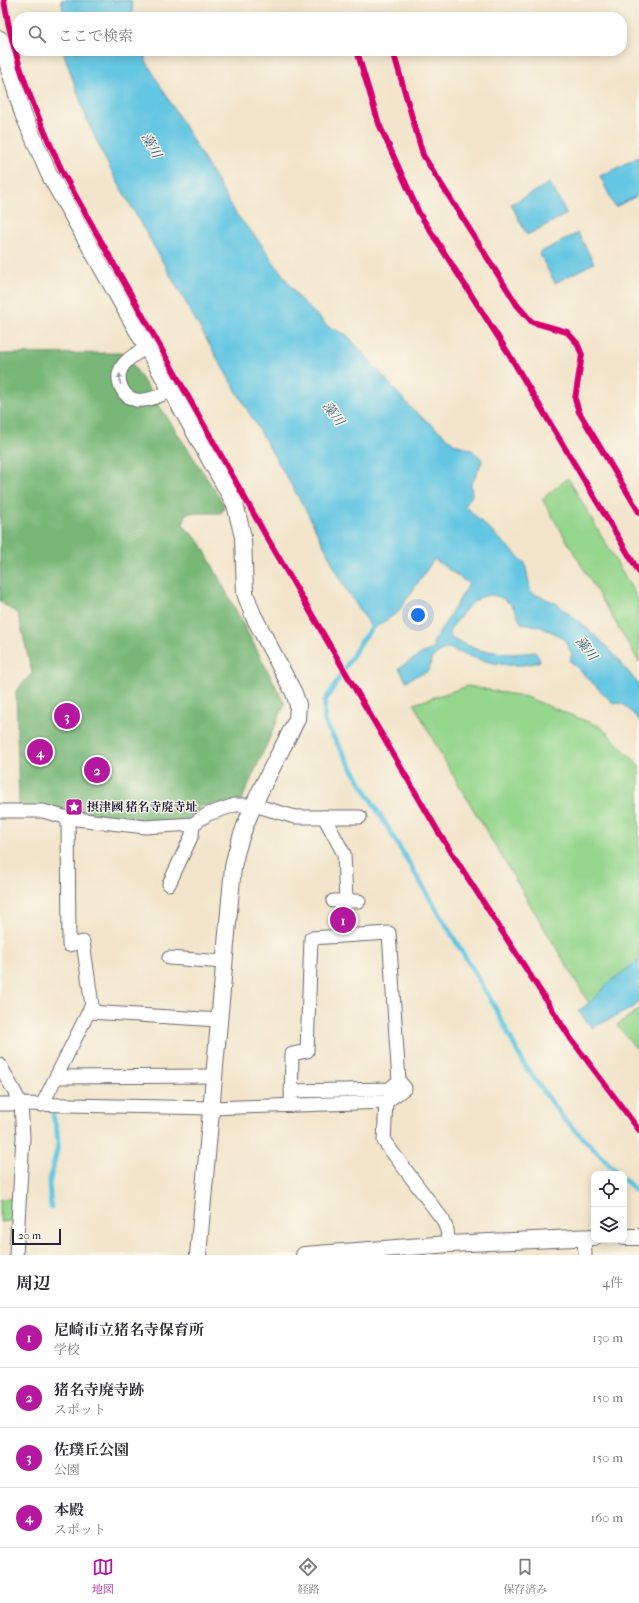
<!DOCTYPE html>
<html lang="ja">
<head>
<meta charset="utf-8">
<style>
	:root { --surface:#fff; --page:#f2f2f3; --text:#2b2b33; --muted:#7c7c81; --line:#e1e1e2; --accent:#b5179e }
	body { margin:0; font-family:"IM FELL French Canon","Noto Serif JP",serif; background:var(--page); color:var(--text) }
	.controls { position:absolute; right:12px; bottom:12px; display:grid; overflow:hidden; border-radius:8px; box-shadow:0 2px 10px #0003 }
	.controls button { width:36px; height:36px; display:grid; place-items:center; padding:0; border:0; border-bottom:1px solid var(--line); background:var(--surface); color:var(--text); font:20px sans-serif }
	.scale { position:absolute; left:12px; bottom:10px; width:49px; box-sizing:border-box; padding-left:4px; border:2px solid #22223b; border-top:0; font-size:11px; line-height:14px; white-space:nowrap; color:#22223b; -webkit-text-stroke:3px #fbf7ec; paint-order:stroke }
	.you { position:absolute; left:418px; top:615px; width:14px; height:14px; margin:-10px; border:3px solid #fff; border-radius:50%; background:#1a73e8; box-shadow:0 0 0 6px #1a73e833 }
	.badge { display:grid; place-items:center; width:26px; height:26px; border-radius:50%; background:var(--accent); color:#fff; font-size:13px; font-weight:700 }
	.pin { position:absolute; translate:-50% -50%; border:2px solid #fff; box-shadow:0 1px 4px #0006 }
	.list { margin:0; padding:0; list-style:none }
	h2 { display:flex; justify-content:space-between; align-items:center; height:52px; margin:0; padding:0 16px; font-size:17px }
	h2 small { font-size:13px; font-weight:400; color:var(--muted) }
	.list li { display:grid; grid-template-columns:26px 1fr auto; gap:12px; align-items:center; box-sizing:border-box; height:60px; padding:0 16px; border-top:1px solid var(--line) }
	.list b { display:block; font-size:15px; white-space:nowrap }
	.list p { margin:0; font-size:13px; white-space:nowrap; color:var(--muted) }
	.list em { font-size:13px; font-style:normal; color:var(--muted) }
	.icon { flex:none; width:22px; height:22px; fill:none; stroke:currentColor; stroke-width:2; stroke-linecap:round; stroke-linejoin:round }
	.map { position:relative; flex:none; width:639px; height:1255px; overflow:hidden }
	.search { position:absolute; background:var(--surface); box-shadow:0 2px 10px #0003; left:12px; right:12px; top:12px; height:44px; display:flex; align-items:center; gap:10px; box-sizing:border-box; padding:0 14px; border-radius:16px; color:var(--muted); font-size:15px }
	.sheet { height:292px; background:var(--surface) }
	nav { display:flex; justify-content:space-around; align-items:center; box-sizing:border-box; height:56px; border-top:1px solid var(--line); background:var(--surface); font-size:11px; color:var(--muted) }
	nav a { display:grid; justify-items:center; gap:2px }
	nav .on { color:var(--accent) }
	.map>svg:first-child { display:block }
	.green { fill:#95d68d; stroke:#5c7c64 }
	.forest { fill:#78b778; stroke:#4d6c5a }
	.water { fill:#64c6e2; stroke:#43748e }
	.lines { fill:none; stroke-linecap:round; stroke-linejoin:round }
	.stream { stroke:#64c6e2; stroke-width:5 }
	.minor-casing { stroke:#6b666d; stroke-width:15 }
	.tertiary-casing { stroke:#6b666d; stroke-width:18 }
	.minor { stroke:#fff; stroke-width:13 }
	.tertiary { stroke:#fff; stroke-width:16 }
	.cycleway-casing { stroke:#fbf7ec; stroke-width:8 }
	.cycleway { stroke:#d6006c; stroke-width:6 }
	.oneway { fill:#9c9ca7 }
	.labels { text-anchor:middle; stroke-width:3; stroke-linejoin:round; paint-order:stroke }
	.poi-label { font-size:12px; font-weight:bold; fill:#22223b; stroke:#fbf7ec; text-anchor:start }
	.water-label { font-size:13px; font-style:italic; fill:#395b75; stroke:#fbf7ec }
</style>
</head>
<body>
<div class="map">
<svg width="639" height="1255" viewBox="0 0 639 1255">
	<rect width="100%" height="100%" fill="#fbf7ec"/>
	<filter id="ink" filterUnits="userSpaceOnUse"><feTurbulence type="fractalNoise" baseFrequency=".025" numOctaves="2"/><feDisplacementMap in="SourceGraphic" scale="8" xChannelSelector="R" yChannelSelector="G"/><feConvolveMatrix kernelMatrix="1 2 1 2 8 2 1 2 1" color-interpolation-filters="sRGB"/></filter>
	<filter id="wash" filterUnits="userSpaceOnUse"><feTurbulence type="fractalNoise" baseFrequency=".012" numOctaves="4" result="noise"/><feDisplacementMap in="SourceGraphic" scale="16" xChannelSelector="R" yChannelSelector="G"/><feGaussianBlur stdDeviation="0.9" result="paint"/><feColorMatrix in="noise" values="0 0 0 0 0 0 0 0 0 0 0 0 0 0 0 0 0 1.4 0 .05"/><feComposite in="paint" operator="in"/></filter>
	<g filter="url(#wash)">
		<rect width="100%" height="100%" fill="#f2e5cb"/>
		<g class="green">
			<path d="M568 478 639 601V662L542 499Z"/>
			<path d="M468 686 526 697 601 727 639 765V960L611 981 589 1003 444 760 414 704Z"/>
			<path d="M639 1009V1052L617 1025Z"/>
			<path d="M14 1198 12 1221 0 1222V1199Z"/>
		</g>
		<path class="forest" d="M125 353 225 506 221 513H186L183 525 200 542 285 704 241 801 202 806 184 822 80 814 71 810 19 805 16 691 32 673 18 614 0 602V354Z"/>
		<g class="water">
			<path d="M61 0H131L134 17H65Z"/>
			<path d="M63 51H143L146 61 236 214 259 241 299 298 329 327 347 335 411 408 455 444 470 449 481 458 482 462 471 485 472 495 465 506 525 563 531 593 556 603 594 634 611 651 639 685V720L623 704 612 702 570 661 572 654 565 640 554 633 538 626 521 623C518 617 514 606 508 602 486 586 472 601 459 618 455 623 451 627 449 633L452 639 479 650 512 654 536 652 540 661C514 672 472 659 449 648L440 651 431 659C430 674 426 672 415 676 412 677 410 680 406 681L399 668 423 653 434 649 433 643 469 584 434 559 398 612 373 629 345 588 307 512 213 351 109 167 87 120Z"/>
			<path d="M639 157V195L615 207 600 176Z"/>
			<path d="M550 183 567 214 527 235 511 204Z"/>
			<path d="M578 233 594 263 555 283 539 253Z"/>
			<path d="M639 960V1000L634 1007 592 1028 578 1011 589 1003 611 981Z"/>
		</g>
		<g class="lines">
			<g class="stream">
				<path d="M375 623 361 642 325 701 324 719 328 728 491 1000 525 1066 564 1119 619 1174"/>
				<path d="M624 1179 639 1194"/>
				<path d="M51 1207 49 1184 58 1145 57 1131 53 1115"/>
			</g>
		</g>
	</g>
	<g filter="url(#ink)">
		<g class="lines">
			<g class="minor-casing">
				<g id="minor">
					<path d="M147 347C131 356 111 368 122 389 124 394 130 399 136 400 148 402 161 395 172 390"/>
					<path d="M0 811H43L68 818 145 827 193 824 208 814 235 805H254L295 817H360"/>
					<path d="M324 817 344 854 346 901"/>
					<path d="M169 884 192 835 193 824"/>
					<path d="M333 901H359"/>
					<path d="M169 958 224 962"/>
					<path d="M89 1012 219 1020"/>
					<path d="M0 1065 21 1104 211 1108 386 1102 405 1088 399 1081"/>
					<path d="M56 1077 214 1076"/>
					<path d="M291 1091 389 1089 399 1081 389 933 311 938 307 1051 292 1054 291 1105"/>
					<path d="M386 1102 384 1141 443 1220 447 1230 449 1244"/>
					<path d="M0 1104H21L23 1137 16 1255"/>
					<path d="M42 1105 92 1005 83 942 69 945 68 818"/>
					<path d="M584 1238 585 1255"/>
				</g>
			</g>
			<g class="tertiary-casing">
				<g id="tertiary">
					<path d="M0 39 23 114 49 174 235 504 243 537 245 593 253 615 294 693 298 705 297 719C274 766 243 815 233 867L198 1255"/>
					<path d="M624 1237H639"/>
					<path d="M304 1255 449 1244 594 1237"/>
				</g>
			</g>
			<use href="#minor" class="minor"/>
			<use href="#tertiary" class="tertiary"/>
			<g class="cycleway-casing">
				<g id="cycleway">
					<path d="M4 0C13 61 38 119 64 175L265 534 439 833 571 1039 639 1130"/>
					<path d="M357 51 379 124 419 213 507 351 639 572"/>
					<path d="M393 51 423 155 517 305 532 322 567 332 577 343 582 355 575 399 579 412 639 512"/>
				</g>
			</g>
			<use href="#cycleway" class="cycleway"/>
		</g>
		<defs><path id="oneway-solid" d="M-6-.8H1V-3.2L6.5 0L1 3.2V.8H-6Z"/></defs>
		<use class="oneway" href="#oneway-solid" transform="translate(120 379) rotate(-94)"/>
	</g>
	<defs>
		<g id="sight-square" transform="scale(0.9)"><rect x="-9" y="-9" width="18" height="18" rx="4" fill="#b5179e" stroke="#fbf7ec"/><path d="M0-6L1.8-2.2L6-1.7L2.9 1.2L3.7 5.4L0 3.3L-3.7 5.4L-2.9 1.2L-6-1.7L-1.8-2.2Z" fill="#fff"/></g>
	</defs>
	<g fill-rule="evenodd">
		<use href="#sight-square" x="74" y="807"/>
	</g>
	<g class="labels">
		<g class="poi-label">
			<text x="87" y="811">摂津國 猪名寺廃寺址</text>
		</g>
		<g class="water-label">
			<text transform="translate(152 145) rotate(61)" y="5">藻川</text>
			<text transform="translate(334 413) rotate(54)" y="5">藻川</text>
			<text transform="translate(587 648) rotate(53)" y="5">藻川</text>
		</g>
	</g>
</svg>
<div class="controls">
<button><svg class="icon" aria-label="locate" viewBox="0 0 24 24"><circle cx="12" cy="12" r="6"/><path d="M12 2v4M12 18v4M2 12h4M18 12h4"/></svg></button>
<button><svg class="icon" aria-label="layers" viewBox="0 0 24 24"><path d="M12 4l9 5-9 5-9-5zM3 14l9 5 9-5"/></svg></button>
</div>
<div class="scale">20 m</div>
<div class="you"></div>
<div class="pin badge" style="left:343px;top:920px">1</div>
<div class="pin badge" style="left:97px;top:770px">2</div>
<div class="pin badge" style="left:67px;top:716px">3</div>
<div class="pin badge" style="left:40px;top:752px">4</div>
<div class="search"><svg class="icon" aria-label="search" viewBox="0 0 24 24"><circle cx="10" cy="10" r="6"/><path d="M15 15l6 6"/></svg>ここで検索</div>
</div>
<section class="sheet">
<h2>周辺<small>4件</small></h2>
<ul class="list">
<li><span class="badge">1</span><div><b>尼崎市立猪名寺保育所</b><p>学校</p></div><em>130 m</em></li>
<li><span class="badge">2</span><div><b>猪名寺廃寺跡</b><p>スポット</p></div><em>150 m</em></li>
<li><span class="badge">3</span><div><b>佐璞丘公園</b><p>公園</p></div><em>150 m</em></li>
<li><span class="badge">4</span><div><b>本殿</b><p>スポット</p></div><em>160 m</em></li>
</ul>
</section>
<nav>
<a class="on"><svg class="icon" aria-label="map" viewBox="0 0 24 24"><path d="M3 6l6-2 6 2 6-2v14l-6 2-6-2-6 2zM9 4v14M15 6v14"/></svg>地図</a>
<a><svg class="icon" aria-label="directions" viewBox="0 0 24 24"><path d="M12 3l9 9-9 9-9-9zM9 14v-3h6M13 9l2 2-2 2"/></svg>経路</a>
<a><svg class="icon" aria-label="saved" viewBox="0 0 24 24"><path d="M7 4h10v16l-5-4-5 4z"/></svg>保存済み</a>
</nav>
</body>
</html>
